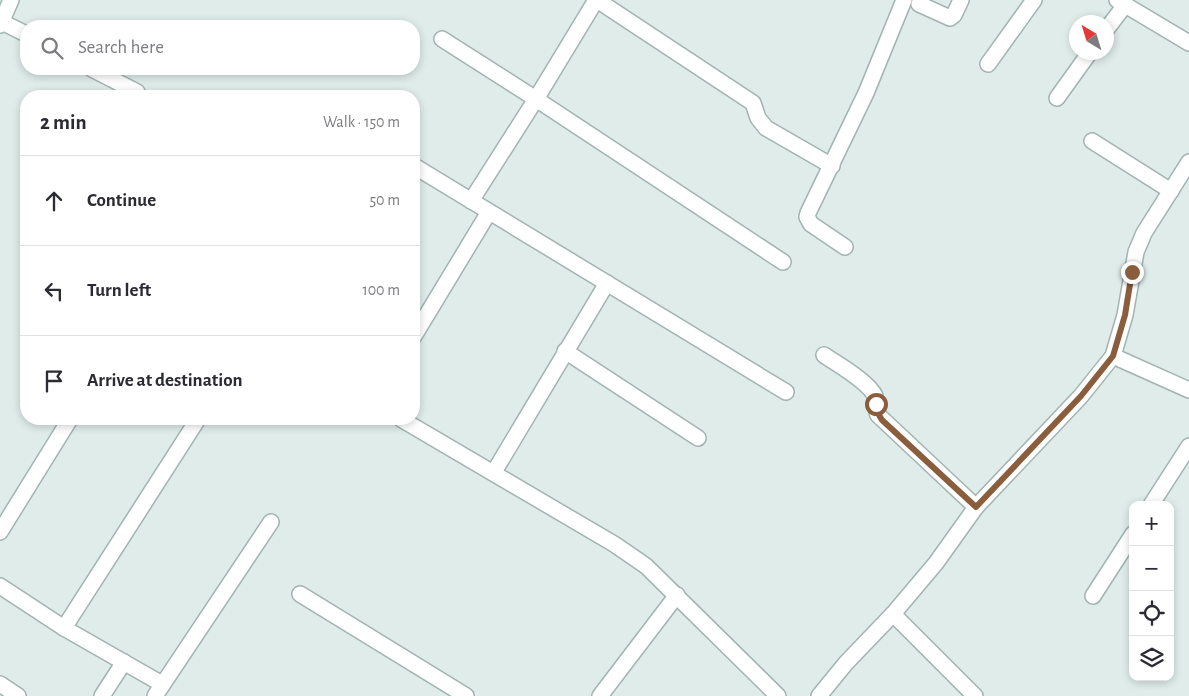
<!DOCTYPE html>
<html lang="en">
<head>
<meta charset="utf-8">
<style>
	:root { --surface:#fff; --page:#f2f2f3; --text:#2b2b33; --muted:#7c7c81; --line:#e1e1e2 }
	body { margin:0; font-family:"Alegreya Sans",sans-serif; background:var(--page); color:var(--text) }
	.controls { position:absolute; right:15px; bottom:15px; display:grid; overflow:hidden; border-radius:10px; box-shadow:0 2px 8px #0003 }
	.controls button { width:45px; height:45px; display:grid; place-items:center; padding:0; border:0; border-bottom:1px solid var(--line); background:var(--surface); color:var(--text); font:25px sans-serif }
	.compass { position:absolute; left:1069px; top:15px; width:45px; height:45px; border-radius:50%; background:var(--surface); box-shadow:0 2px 8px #0003; rotate:322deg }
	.stop { position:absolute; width:15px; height:15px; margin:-11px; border:4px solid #8a5e3d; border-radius:50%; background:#fff }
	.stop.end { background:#8a5e3d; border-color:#fff; box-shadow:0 1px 5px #0008 }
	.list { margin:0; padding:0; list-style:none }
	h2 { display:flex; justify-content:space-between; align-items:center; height:65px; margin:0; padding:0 20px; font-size:21px }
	h2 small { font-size:16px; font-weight:400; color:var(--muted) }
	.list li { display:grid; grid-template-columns:32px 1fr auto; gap:15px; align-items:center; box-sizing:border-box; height:90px; padding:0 20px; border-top:1px solid var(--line) }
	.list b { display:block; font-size:19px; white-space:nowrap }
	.list em { font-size:16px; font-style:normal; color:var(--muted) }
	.icon { flex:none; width:28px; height:28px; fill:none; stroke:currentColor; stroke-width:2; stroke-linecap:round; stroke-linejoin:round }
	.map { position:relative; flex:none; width:1189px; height:696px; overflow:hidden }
	.search { position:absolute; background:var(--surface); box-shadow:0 2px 8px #0003; left:20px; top:20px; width:400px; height:55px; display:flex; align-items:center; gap:12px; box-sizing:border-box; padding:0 18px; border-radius:20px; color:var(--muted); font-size:19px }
	.panel { position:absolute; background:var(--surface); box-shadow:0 2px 8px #0003; left:20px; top:90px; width:400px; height:335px; border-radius:20px }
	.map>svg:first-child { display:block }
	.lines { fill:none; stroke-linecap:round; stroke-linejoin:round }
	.street-casing { stroke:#a1b4b2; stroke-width:18 }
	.secondary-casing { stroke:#9cb9b5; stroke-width:18 }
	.street { stroke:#fff; stroke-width:15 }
	.secondary { stroke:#fff; stroke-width:15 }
	.route { stroke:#8a5e3d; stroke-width:6 }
</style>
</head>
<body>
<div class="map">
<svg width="1189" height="696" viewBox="0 0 1189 696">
	<rect width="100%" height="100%" fill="#dfece9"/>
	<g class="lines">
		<g class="street-casing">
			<g id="street">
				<path d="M597 0 753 103 758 118 766 128 832 166"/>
				<path d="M1117 0 1189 43"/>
				<path d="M919 4 950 18 954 15 961 0"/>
				<path d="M2 22 26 34"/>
				<path d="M1106 30 1125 5"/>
				<path d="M442 39 536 99 783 262"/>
				<path d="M988 64 1034 0"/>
				<path d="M92 69 137 92"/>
				<path d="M1057 98 1090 52"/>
				<path d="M1092 141 1171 191"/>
				<path d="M414 166 786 392"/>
				<path d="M471 201 536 99 596 0"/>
				<path d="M845 247 811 224 807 217 808 213 866 93 904 0"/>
				<path d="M414 336 489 212"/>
				<path d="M565 351 698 438"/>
				<path d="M824 355C837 364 869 382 875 396 877 402 875 409 878 415L976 507"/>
				<path d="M1113 356 1189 390"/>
				<path d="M401 419 614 544 646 566 778 696"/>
				<path d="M494 472 607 283"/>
				<path d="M1151 505 1189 446"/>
				<path d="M0 532 70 419"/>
				<path d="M0 586 64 628 162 684"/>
				<path d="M300 594 466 696"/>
				<path d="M1093 596 1133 534"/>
				<path d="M893 614 975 696"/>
				<path d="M64 628 198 419"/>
				<path d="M0 684 18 696"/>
				<path d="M102 696 124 662"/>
				<path d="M155 696 271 522"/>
				<path d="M600 696 677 595"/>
				<path d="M819 696 846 663 893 614 936 563 976 507 1081 396 1113 356 1125 315 1136 252 1144 233 1189 162"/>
			</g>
		</g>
		<g class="secondary-casing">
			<path id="secondary" d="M0 25 11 0"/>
		</g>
		<use href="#street" class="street"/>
		<use href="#secondary" class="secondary"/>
	</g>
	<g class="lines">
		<path class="route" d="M876 404V410L882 420 976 507 1081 396 1113 356 1125 315 1132 272"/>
	</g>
</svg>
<div class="controls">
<button>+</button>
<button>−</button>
<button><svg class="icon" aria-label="locate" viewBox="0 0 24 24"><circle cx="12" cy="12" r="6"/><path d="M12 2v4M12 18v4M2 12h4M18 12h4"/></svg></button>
<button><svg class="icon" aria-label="layers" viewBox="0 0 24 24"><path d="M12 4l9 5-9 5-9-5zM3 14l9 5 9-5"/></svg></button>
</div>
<svg class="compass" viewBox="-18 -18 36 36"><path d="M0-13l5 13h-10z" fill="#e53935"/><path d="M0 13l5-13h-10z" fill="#7c7c81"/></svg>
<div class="stop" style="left:876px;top:404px"></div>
<div class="stop end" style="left:1132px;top:272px"></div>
<div class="search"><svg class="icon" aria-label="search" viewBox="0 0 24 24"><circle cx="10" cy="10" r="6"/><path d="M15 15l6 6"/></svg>Search here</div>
<section class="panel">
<h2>2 min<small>Walk · 150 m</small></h2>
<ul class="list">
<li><svg class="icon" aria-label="ahead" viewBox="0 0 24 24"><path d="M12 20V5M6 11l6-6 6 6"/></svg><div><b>Continue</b></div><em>50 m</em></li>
<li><svg class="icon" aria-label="left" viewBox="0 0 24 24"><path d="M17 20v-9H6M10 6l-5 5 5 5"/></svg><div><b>Turn left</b></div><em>100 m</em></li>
<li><svg class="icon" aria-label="arrive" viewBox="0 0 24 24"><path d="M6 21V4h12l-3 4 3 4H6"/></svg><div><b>Arrive at destination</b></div></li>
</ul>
</section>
</div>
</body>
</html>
